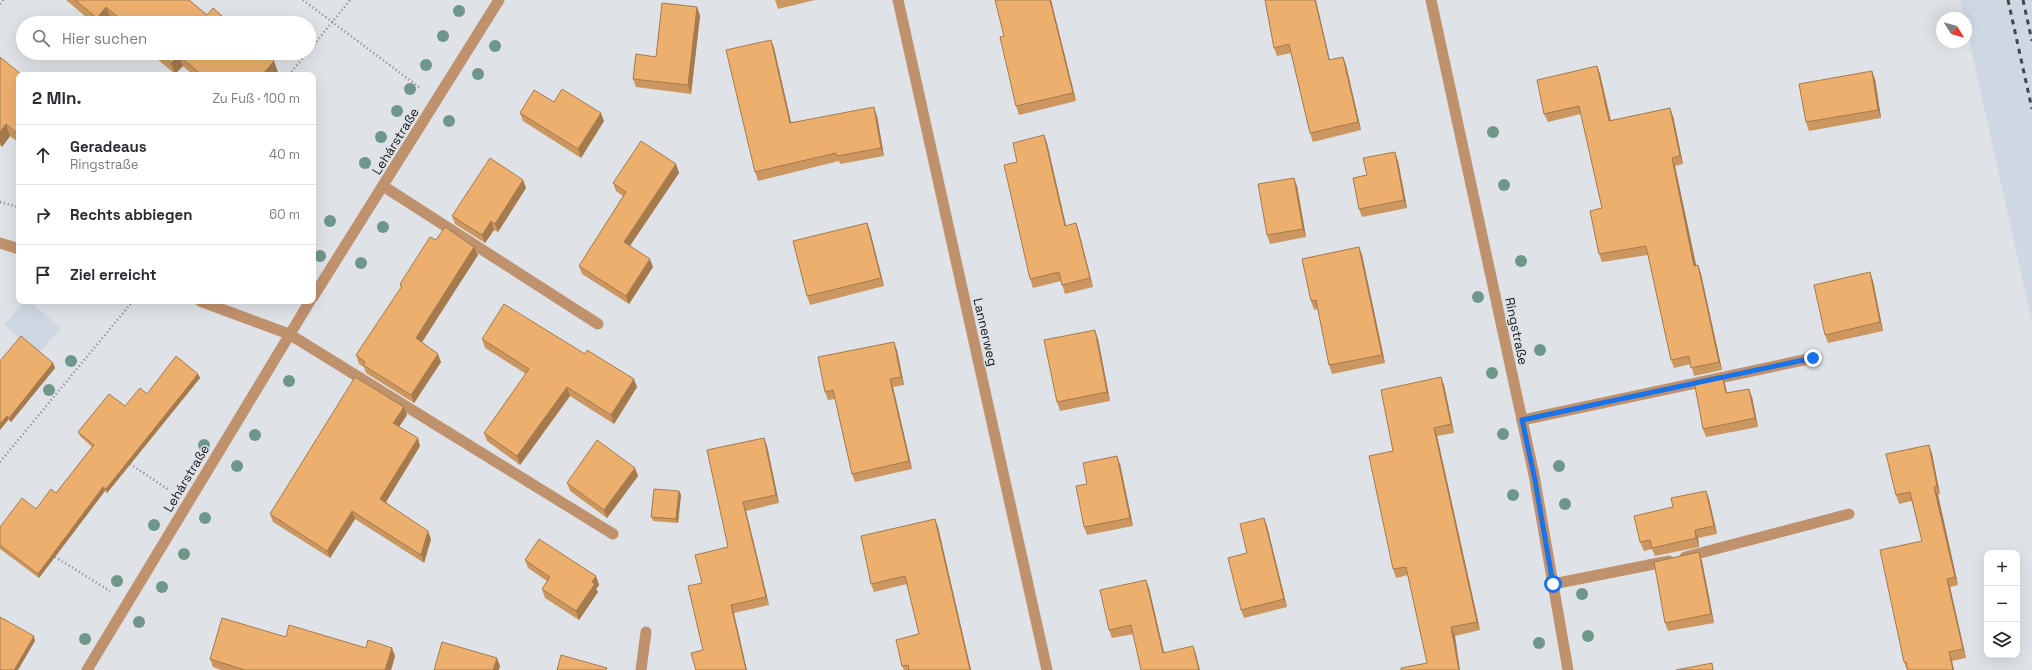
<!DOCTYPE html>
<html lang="de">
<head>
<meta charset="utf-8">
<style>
	:root { --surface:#fff; --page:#f7f7f7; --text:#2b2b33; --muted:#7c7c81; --line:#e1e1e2 }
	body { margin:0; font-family:"Space Grotesk",sans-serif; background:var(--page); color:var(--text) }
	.controls { position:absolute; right:12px; bottom:12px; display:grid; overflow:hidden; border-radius:8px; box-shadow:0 4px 16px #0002 }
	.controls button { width:36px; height:36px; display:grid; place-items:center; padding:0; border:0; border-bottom:1px solid var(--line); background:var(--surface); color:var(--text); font:20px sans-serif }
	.compass { position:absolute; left:1936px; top:12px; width:36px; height:36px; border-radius:50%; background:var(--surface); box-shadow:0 4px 16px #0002; rotate:127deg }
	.stop { position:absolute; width:12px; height:12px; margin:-9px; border:3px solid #1a73e8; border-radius:50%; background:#fff }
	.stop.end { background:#1a73e8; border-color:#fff; box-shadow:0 1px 4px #0008 }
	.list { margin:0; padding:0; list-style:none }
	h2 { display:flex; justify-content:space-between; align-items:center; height:52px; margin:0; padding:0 16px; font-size:17px }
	h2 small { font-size:13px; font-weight:400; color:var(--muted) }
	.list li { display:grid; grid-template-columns:26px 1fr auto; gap:12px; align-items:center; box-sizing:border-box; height:60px; padding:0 16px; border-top:1px solid var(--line) }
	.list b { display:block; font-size:15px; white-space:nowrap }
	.list p { margin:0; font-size:13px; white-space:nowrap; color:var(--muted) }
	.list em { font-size:13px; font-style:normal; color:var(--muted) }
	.icon { flex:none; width:22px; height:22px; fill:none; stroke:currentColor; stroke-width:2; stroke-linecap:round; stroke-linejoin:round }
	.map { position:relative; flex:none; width:2032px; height:670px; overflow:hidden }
	.search { position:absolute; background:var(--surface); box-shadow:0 4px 16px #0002; left:16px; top:16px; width:300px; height:44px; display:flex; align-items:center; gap:10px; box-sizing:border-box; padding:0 14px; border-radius:22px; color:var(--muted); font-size:15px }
	.panel { position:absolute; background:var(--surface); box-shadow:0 4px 16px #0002; left:16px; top:72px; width:300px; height:232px; border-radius:8px }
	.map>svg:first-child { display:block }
	.built { fill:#ced7e2 }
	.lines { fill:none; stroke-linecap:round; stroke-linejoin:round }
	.path { stroke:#818386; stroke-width:2.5; stroke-dasharray:1 3; stroke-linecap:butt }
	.service { stroke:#c0916d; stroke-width:11 }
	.minor { stroke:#c0916d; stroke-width:11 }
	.rail { stroke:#45474a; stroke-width:3; stroke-dasharray:5 5; stroke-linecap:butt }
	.tree { fill:#6e9789 }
	.wall { fill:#cb965f }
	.shaded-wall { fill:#a57a4d }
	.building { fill:#ecaf6e; stroke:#a57a4d }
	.route { stroke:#1a73e8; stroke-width:5 }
	.labels { text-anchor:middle; stroke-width:3; stroke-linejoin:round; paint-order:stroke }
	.street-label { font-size:13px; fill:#161719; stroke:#dfe3e7 }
</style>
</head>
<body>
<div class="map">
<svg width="2032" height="670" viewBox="0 0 2032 670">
	<rect width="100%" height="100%" fill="#dfe3e7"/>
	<g class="built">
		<path d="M1960 0H2032V322L1966 27V18H1964Z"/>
		<path d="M25 301H29L61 328 38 354 4 325Z"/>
	</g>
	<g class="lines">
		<g class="path">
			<path d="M303 0 419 87"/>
			<path d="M0 4 3 0"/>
			<path d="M309 51 350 0"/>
			<path d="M289 75 307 53"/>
			<path d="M0 202 19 207"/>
			<path d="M0 462 133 301"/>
			<path d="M130 464 169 490"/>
			<path d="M55 557 110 591"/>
		</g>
		<g class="service">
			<path d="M383 186 598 324"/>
			<path d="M289 334 613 534"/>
			<path d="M1522 420 1813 358"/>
			<path d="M1685 557 1849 514"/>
			<path d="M1553 584 1669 561"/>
		</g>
		<g class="minor">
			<path d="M898 0 1047 670"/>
			<path d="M1431 0 1534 475 1568 670"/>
			<path d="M0 243 19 249"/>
			<path d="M313 297 499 0"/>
			<path d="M200 301 289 334"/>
			<path d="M87 670 310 301"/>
			<path d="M641 670 646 632"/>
		</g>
		<g class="rail">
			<path d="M2008 0 2032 109"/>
			<path d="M2023 0 2032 41"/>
		</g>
	</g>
	<g class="tree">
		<circle cx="459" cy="11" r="6"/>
		<circle cx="443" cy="36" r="6"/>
		<circle cx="495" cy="46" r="6"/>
		<circle cx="426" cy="65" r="6"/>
		<circle cx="478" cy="74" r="6"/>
		<circle cx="410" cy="89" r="6"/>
		<circle cx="397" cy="111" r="6"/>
		<circle cx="449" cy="121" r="6"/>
		<circle cx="1493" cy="132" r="6"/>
		<circle cx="381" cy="137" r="6"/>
		<circle cx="365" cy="163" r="6"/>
		<circle cx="1504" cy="185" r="6"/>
		<circle cx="330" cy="221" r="6"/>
		<circle cx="383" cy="227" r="6"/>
		<circle cx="320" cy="256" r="6"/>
		<circle cx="1521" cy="261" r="6"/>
		<circle cx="361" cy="263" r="6"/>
		<circle cx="1478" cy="297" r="6"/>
		<circle cx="1540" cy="350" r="6"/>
		<circle cx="71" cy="361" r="6"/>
		<circle cx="1492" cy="373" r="6"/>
		<circle cx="289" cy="381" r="6"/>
		<circle cx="49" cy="390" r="6"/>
		<circle cx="1503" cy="434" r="6"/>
		<circle cx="255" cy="435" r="6"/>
		<circle cx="204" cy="445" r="6"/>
		<circle cx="237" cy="466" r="6"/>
		<circle cx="1559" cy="466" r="6"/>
		<circle cx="1513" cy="495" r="6"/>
		<circle cx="1565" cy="504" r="6"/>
		<circle cx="205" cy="518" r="6"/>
		<circle cx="154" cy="525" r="6"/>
		<circle cx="184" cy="554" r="6"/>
		<circle cx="117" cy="581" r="6"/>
		<circle cx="162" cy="587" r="6"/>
		<circle cx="1582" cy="594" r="6"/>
		<circle cx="139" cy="622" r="6"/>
		<circle cx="1588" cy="636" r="6"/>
		<circle cx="85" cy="639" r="6"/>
		<circle cx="1539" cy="643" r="6"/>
	</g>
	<g class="wall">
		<path d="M66 0H189L207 15 230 23H116L111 19 107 23H93Z"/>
		<path d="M775 0H815L778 9Z"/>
		<path d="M1051 0 1076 101 1019 115 1016 106 1004 36Z"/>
		<path d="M1265 0 1330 60 1343 57 1346 65 1361 130 1313 142 1310 133 1291 53 1277 56 1274 48Z"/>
		<path d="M697 7 700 16 691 94 636 87 633 79 656 57Z"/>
		<path d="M771 40 774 48 791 122 877 116 884 156 840 164 839 161 758 181 755 172Z"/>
		<path d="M150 53H265L278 72 276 75H193L183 66 175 74Z"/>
		<path d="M0 57 19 75V143L10 136 2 147 0 145Z"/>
		<path d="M1597 66 1600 74 1611 120 1673 116 1683 164 1675 166 1696 266 1698 265 1701 274 1722 370 1694 376 1691 364 1674 368 1671 360 1648 255 1602 262 1599 254 1602 208 1581 114 1548 122 1544 114Z"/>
		<path d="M1875 79 1881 118 1809 131 1806 122Z"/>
		<path d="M520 113 604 121 581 158 523 121Z"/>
		<path d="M1047 143 1066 226 1076 223 1079 232 1093 287 1065 294 1061 281 1033 288 1030 279 1017 162Z"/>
		<path d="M1398 161 1407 208 1362 217 1359 209 1367 175Z"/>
		<path d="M676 164 679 173 630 246 653 267 629 304 582 274 579 266 623 196 616 191 613 183Z"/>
		<path d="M523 180 526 188 498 232 494 230 485 243 455 224 452 216Z"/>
		<path d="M1297 186 1306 237 1270 244 1267 235Z"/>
		<path d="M867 223 870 231 884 286 810 305 807 296Z"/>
		<path d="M436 240 478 255 421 342 441 362 414 403 366 373 364 367 359 364 356 355 401 288 400 284Z"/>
		<path d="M1359 247 1362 255 1385 363 1332 374 1329 365 1318 309 1314 310 1311 301Z"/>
		<path d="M1870 272 1873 281 1883 331 1828 343 1825 335Z"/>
		<path d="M482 339 637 387 614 424 570 396 520 465 487 441 484 433 526 374 485 348Z"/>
		<path d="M1098 339 1110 401 1060 411 1057 402Z"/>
		<path d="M897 350 904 385 893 387 912 469 855 482 852 474 835 399 828 400 825 392Z"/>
		<path d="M0 361 53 363 55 368 11 422 8 420 0 430Z"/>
		<path d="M198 374 200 378 107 493 105 491 39 578 0 549V527L36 509 56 493 92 447 80 436 78 432 147 394Z"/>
		<path d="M1722 375 1725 384 1727 393 1752 397 1758 427 1706 437 1703 429Z"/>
		<path d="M1441 377 1444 385 1454 433 1437 436 1480 630 1455 636 1427 663 1408 575 1396 578 1393 569V451Z"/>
		<path d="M407 415 399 427 420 446 386 502 431 539 424 563 355 519 330 558 273 522 270 514Z"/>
		<path d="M764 438 767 446 779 503 746 511 769 605 734 613 703 650 702 583 728 547Z"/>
		<path d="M1929 445 1932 454 1940 494 1938 495 1958 585 1950 587 1966 658 1952 661 1954 670H1907L1904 662 1922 541 1912 501 1899 504 1896 495Z"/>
		<path d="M1120 464 1133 526 1087 535 1084 527 1087 484Z"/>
		<path d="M635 468 638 476 607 518 570 491 567 483Z"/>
		<path d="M679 491 681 495 678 523 653 521 651 517Z"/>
		<path d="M1706 491 1709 499 1717 534 1698 538 1699 547 1655 556 1652 549 1644 551 1640 542 1673 507Z"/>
		<path d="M1264 518 1267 526 1287 607 1244 618 1241 610Z"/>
		<path d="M935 519 938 527 971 670H904L902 666 919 634 907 584 874 592 871 584Z"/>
		<path d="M525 560 596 576 599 585 596 589 598 592 579 620 545 598 542 589 547 581 528 568Z"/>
		<path d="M1702 561 1714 623 1668 631 1665 623Z"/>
		<path d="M1149 588 1164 653 1196 654 1141 670 1133 634 1112 638 1109 630Z"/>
		<path d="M286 637 395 656 391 670H221L213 667 210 659Z"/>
	</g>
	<g class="shaded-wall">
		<path d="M1050 0H1051L1076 101 1073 93Z"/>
		<path d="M1315 0H1316L1332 69 1329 60Z"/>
		<path d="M106 7 111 19 107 23H98L97 18Z"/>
		<path d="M697 7 700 16 691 94 688 85Z"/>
		<path d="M771 40 774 48 793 131 790 123Z"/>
		<path d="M178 55 183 66 175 74 171 63Z"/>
		<path d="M1343 57 1346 65 1361 130 1358 122Z"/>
		<path d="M274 61 278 72 276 75H262Z"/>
		<path d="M1597 66 1600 74 1612 129 1609 121Z"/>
		<path d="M1872 71 1875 79 1881 118 1878 110Z"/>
		<path d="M874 107 877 116 884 156 881 148Z"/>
		<path d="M1670 108 1673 116 1683 164 1680 156Z"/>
		<path d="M601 113 604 121 581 158 578 149Z"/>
		<path d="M6 124 10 136 2 147 0 142V132Z"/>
		<path d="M1044 135 1047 143 1068 234 1065 226Z"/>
		<path d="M1395 152 1398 161 1407 208 1404 200Z"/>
		<path d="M1672 158 1675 166 1698 274 1694 266Z"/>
		<path d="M676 164 679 173 627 250 624 242Z"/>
		<path d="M1294 178 1297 186 1306 237 1303 229Z"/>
		<path d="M523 180 526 188 498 232 495 224Z"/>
		<path d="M491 221 494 230 485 243 482 235Z"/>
		<path d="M867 223 870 231 884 286 881 278Z"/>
		<path d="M1076 223 1079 232 1093 287 1090 278Z"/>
		<path d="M474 247 478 255 419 347 416 338Z"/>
		<path d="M1359 247 1362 255 1385 363 1382 355Z"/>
		<path d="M650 259 653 267 629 304 626 296Z"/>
		<path d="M1698 265 1701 274 1722 370 1719 362Z"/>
		<path d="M1870 272 1873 281 1883 331 1880 322Z"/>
		<path d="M1095 330 1098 339 1110 401 1107 392Z"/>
		<path d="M894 342 897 350 904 385 901 377Z"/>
		<path d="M438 354 441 362 414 403 411 395Z"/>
		<path d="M53 363 55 368 11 422 9 418Z"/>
		<path d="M198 374 200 378 107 493 106 489Z"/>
		<path d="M1722 375 1725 384 1729 402 1726 393Z"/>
		<path d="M1441 377 1444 385 1454 433 1451 424Z"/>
		<path d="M634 379 637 387 614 424 611 415Z"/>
		<path d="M890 379 893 387 912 469 909 461Z"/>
		<path d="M567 387 570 396 520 465 517 456Z"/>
		<path d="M1749 389 1752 397 1758 427 1755 418Z"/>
		<path d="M404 407 407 415 396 431 393 423Z"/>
		<path d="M7 416 8 420 0 430V424Z"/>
		<path d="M1434 428 1437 436 1480 630 1477 622Z"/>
		<path d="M418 438 420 446 383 507 380 499Z"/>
		<path d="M764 438 767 446 779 503 776 495Z"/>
		<path d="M1929 445 1932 454 1940 494 1937 486Z"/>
		<path d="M1117 456 1120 464 1133 526 1130 518Z"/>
		<path d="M635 468 638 476 607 518 604 510Z"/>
		<path d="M103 487 105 491 39 578 38 574Z"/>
		<path d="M1934 487 1938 495 1958 585 1955 577Z"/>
		<path d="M679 491 681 495 678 523 676 519Z"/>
		<path d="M1706 491 1709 499 1717 534 1714 526Z"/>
		<path d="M743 502 746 511 769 605 766 597Z"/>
		<path d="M352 511 355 519 330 558 327 551Z"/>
		<path d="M1264 518 1267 526 1287 607 1284 599Z"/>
		<path d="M935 519 938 527 971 670H970Z"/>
		<path d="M1695 530 1698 538 1699 547 1696 538Z"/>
		<path d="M428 531 431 539 424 563 421 555Z"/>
		<path d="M1699 552 1702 561 1714 623 1711 614Z"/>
		<path d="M596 576 599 585 596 589 598 592 579 620 576 611Z"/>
		<path d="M1947 579 1950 587 1966 658 1963 649Z"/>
		<path d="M1146 580 1149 588 1166 661 1163 653Z"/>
		<path d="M731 605 734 613 747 670H746Z"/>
		<path d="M1451 627 1455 636 1460 670H1459Z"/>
		<path d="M34 636 35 641 18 670H14Z"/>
		<path d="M1193 646 1196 654 1200 670H1199Z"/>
		<path d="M392 648 395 656 391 670H385Z"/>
		<path d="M1949 652 1952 661 1954 670H1953Z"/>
		<path d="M497 658 500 666 499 670H493Z"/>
	</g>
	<g class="building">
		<path d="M75 0H189L207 15 213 8 230 23H125L106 7 97 18Z"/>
		<path d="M995 0H1050L1073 93 1016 106 1000 37 1004 36Z"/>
		<path d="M1265 0H1315L1329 60 1343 57 1358 122 1310 133 1289 44 1274 48Z"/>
		<path d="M662 3 697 7 688 85 633 79 636 54 656 57Z"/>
		<path d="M771 40 790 123 874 107 881 148 837 156 836 153 755 172 726 50Z"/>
		<path d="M160 53H265L274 61 262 75H202L178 55 171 63Z"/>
		<path d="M0 57 22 75H19V135L6 124 0 132Z"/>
		<path d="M1597 66 1609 121 1670 108 1680 156 1672 158 1694 266 1698 265 1719 362 1691 368 1689 356 1671 360 1646 246 1599 254 1590 211 1602 208 1579 106 1544 114 1537 80Z"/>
		<path d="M1872 71 1878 110 1806 122 1799 84Z"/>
		<path d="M562 89 601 113 578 149 520 113 534 90 554 102Z"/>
		<path d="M1044 135 1065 226 1076 223 1090 278 1062 285 1059 272 1030 279 1004 165 1017 162 1013 143Z"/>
		<path d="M641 141 676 164 624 242 650 259 626 296 579 266 626 192 613 183Z"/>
		<path d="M1395 152 1404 200 1359 209 1353 178 1367 175 1363 158Z"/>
		<path d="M490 158 523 180 495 224 491 221 482 235 452 216Z"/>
		<path d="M1294 178 1303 229 1267 235 1258 184Z"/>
		<path d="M867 223 881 278 807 296 793 241Z"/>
		<path d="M445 227 474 247 416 338 438 354 411 395 363 365 365 362 356 355 402 286 400 284 430 237 436 240Z"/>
		<path d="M1359 247 1382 355 1329 365 1316 300 1311 301 1302 259Z"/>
		<path d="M1870 272 1880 322 1825 335 1814 285Z"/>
		<path d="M504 304 585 354 587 350 634 379 611 415 567 387 517 456 484 433 529 369 482 339Z"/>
		<path d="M1095 330 1107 392 1057 402 1044 340Z"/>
		<path d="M21 336 53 363 9 418 7 416 0 424V361Z"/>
		<path d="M894 342 901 377 890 379 909 461 852 474 833 390 825 392 818 357Z"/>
		<path d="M176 356 198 374 106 489 103 487 38 574 0 545V527L22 498 36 509 51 489 56 493 94 445 78 432 109 394 125 406 140 388 147 394Z"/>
		<path d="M1722 375 1726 393 1749 389 1755 418 1703 429 1694 381Z"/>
		<path d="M355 377 404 407 393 423 418 438 380 499 428 531 421 555 352 511 327 551 270 514Z"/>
		<path d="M1441 377 1451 424 1434 428 1477 622 1451 627 1459 670H1401V668L1427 663 1406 567 1393 569 1369 456 1393 451 1381 390Z"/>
		<path d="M764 438 776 495 743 502 766 597 731 605 746 670H696L691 653 703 650 688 586 702 583 695 555 728 547 707 450Z"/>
		<path d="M597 440 635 468 604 510 567 483Z"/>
		<path d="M1929 445 1937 486 1934 487 1955 577 1947 579 1963 649 1949 652 1953 670H1908L1906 662H1904L1880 550 1922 541 1910 492 1896 495 1886 454Z"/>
		<path d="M1117 456 1130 518 1084 527 1076 486 1087 484 1083 463Z"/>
		<path d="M654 489 679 491 676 519 651 517Z"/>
		<path d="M1706 491 1714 526 1695 530 1696 538 1652 548 1650 540 1640 542 1634 516 1673 507 1671 498Z"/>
		<path d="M1264 518 1284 599 1241 610 1228 558 1247 553 1240 524Z"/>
		<path d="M935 519 970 670H909L908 665 902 666 896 640 919 634 905 576 871 584 861 536Z"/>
		<path d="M539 539 596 576 592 582 595 584 576 611 542 589 550 577 525 560Z"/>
		<path d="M1699 552 1711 614 1665 623 1654 562Z"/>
		<path d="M1146 580 1163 653 1193 646 1199 670H1141L1131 625 1109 630 1100 590Z"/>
		<path d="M0 617 34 636 14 670H0Z"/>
		<path d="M222 618 286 637 289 625 366 648 368 640 392 648 385 670H245L210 659Z"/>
		<path d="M442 642 497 658 493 670H434Z"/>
		<path d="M561 655 607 668 606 670H557Z"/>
		<path d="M1712 663 1713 670H1676Z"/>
	</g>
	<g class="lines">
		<path class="route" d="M1553 584 1534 475 1522 420 1813 358"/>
	</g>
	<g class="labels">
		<g class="street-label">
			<text transform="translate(395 141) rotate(-58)" y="5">Lehárstraße</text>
			<text transform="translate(1517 331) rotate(78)" y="5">Ringstraße</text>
			<text transform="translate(986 332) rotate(77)" y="5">Lannerweg</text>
			<text transform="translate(186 478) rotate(-59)" y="5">Lehárstraße</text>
		</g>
	</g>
</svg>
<div class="controls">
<button>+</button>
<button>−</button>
<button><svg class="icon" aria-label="layers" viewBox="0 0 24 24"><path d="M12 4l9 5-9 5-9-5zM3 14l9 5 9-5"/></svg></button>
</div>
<svg class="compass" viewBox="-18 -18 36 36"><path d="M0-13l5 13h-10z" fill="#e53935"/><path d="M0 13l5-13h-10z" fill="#7c7c81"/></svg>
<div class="stop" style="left:1553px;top:584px"></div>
<div class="stop end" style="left:1813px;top:358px"></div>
<div class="search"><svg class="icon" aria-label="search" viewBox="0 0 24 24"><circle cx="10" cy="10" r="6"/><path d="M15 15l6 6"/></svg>Hier suchen</div>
<section class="panel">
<h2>2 Min.<small>Zu Fuß · 100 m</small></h2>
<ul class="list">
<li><svg class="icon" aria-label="ahead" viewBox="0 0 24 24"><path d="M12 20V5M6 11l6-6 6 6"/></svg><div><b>Geradeaus</b><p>Ringstraße</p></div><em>40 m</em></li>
<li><svg class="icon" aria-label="right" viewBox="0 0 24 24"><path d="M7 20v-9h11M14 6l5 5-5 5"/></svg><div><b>Rechts abbiegen</b></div><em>60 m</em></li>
<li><svg class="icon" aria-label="arrive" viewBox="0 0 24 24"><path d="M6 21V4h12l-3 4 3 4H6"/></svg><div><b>Ziel erreicht</b></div></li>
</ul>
</section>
</div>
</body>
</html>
